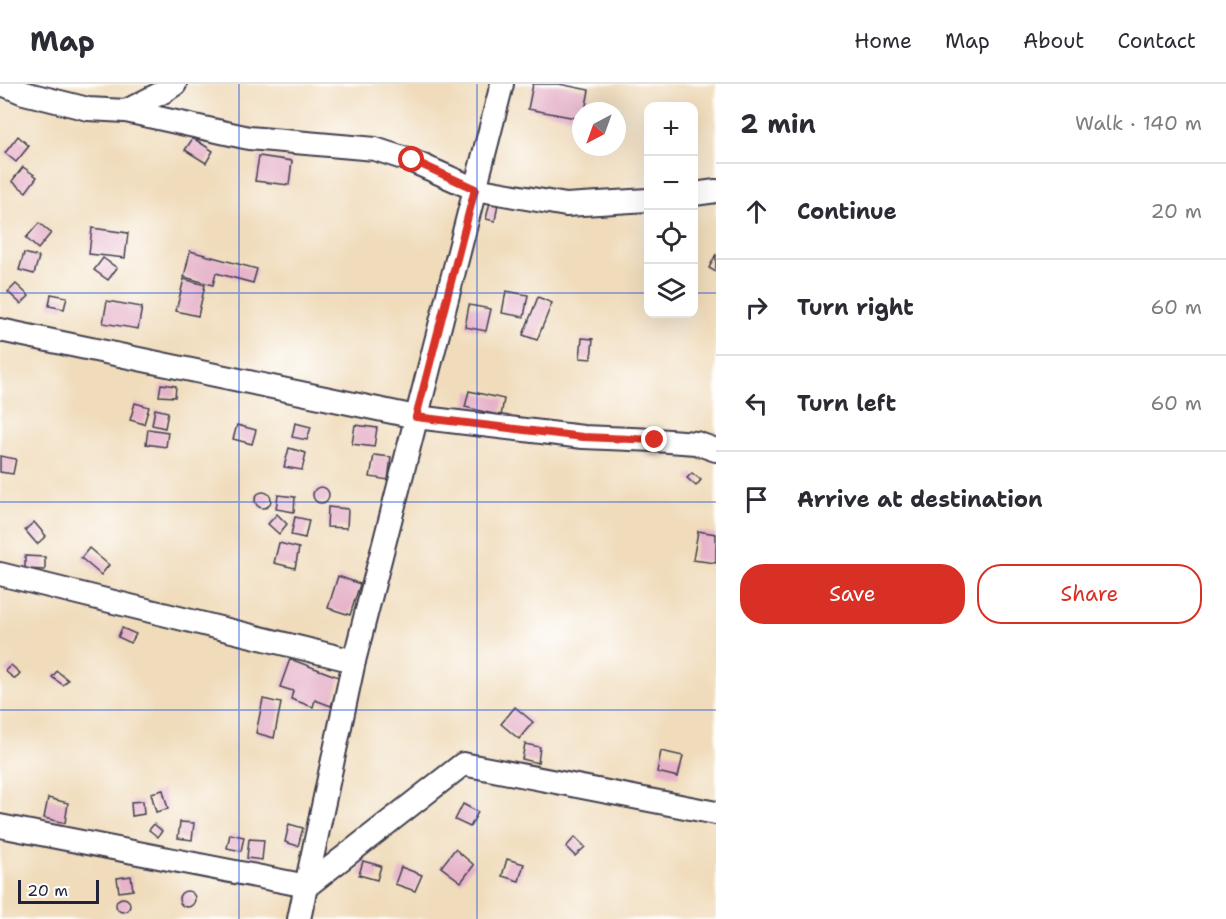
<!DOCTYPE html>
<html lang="en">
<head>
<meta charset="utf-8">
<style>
	:root { --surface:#fff; --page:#f2f2f3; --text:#2b2b33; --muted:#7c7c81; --line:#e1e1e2; --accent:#d93025 }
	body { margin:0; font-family:"Shantell Sans",sans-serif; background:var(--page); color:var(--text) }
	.controls { position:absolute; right:18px; top:18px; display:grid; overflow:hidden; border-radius:12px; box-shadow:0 6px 24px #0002 }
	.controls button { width:54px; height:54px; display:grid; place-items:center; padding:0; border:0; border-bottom:2px solid var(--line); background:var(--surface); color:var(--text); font:30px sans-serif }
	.compass { position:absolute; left:572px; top:18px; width:54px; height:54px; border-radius:50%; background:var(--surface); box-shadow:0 6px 24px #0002; rotate:221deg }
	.scale { position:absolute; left:18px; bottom:15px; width:81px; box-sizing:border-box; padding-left:6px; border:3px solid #22223b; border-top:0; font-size:16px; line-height:21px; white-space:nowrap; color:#22223b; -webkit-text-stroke:4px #fff; paint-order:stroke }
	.stop { position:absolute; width:18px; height:18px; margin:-14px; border:4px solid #d93025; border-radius:50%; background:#fff }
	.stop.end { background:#d93025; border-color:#fff; box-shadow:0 2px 6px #0008 }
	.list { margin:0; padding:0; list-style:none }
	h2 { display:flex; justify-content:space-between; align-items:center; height:78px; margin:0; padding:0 24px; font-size:26px }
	h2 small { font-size:20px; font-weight:400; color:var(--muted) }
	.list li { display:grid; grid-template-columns:39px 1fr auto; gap:18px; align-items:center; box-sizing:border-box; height:96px; padding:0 24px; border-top:2px solid var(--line) }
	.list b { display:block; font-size:22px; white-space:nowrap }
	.list em { font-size:20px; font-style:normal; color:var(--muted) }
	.actions { display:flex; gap:12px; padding:18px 24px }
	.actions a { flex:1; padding:14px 0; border:2px solid var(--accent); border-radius:24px; text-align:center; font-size:21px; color:var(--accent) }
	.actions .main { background:var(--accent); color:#fff }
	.icon { flex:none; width:33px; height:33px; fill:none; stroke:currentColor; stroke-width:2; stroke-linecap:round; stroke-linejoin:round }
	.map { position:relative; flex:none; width:716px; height:835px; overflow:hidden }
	header { display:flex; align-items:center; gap:36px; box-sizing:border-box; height:84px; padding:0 30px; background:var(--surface); border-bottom:2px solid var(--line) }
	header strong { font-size:28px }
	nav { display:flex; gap:33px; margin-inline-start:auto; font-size:21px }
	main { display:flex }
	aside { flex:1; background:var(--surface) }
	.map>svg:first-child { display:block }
	.building { fill:#e6b2c9 }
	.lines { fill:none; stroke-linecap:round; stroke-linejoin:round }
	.minor-casing { stroke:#413e4e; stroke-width:26 }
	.minor { stroke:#fff; stroke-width:22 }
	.route { stroke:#d93025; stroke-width:8 }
	.grid { fill:none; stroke:#1d4ed8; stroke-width:1.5; stroke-opacity:0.55 }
</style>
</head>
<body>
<header>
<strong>Map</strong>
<nav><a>Home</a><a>Map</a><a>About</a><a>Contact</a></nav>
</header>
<main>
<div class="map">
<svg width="716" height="835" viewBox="0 0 716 835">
	<rect width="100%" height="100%" fill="#fff"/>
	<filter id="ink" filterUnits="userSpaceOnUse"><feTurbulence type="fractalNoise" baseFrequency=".0167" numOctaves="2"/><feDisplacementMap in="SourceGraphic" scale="12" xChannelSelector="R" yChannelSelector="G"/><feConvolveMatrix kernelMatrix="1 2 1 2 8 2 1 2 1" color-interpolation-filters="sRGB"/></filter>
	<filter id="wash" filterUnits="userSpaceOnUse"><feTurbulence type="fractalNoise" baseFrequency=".008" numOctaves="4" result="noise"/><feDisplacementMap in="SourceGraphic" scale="24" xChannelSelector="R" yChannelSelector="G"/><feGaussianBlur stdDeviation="1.35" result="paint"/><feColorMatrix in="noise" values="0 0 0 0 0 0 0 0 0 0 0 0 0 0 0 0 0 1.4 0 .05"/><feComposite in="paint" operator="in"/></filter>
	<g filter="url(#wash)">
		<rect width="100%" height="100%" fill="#f0dcbb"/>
		<g id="blocks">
			<g class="building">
				<path d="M533 0H559L589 6 585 27H581V35L528 25Z"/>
				<path d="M18 52 29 62 16 78 5 69Z"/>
				<path d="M193 54 213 67 206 79 185 66Z"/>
				<path d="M259 72 292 77 289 101 255 97Z"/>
				<path d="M23 83 37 93 26 108 12 97Z"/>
				<path d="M490 118 498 119 495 137 486 135Z"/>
				<path d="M39 139 51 149 38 165 26 154Z"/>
				<path d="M92 144 128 149 125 174 89 170Z"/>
				<path d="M190 167 257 185 253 199 216 189 213 201 184 193Z"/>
				<path d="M24 169 39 173 34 190 19 186Z"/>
				<path d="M716 170V188L709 184Z"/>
				<path d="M103 174 117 184 108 196 94 186Z"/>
				<path d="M184 195 205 201 198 232 176 227Z"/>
				<path d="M16 200 29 212 21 220 8 208Z"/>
				<path d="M506 207 528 211 524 233 502 229Z"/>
				<path d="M51 210 67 213 64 225 49 222Z"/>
				<path d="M538 213 552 219 537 256 523 251Z"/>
				<path d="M107 217 142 223 138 245 103 239Z"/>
				<path d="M469 221 491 225 486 247 465 243Z"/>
				<path d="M582 254 593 255 591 275 580 274Z"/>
				<path d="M161 300 176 302 175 313 159 312Z"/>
				<path d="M469 307 504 315 501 332 465 323Z"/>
				<path d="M135 319 149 323 144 340 130 336Z"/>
				<path d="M155 325 168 328 165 344 152 341Z"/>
				<path d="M295 339 311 343 307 356 292 353Z"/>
				<path d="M237 341 256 346 252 360 233 355Z"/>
				<path d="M355 341 377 344 374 363 352 360Z"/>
				<path d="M148 345 168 348 166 363 146 360Z"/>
				<path d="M289 364 306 369 302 386 284 383Z"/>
				<path d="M374 371 391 373 388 396 370 393Z"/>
				<path d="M0 372 16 375 13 390 0 388Z"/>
				<path d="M692 389 701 396 696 402 687 394Z"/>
				<circle cx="321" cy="411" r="8"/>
				<circle cx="263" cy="416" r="8"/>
				<path d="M278 411 295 413 294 428 276 425Z"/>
				<path d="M328 423 348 425 347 444 327 443Z"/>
				<path d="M277 430 287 440 279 450 268 440Z"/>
				<path d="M295 433 309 436 305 454 291 451Z"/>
				<path d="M34 438 46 452 37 460 25 446Z"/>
				<path d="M698 447 716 450V479L693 476Z"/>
				<path d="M279 459 299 464 295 484 274 479Z"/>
				<path d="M89 464 109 481 101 491 81 474Z"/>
				<path d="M25 472 45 473V486L25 485Z"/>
				<path d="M338 492 360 500 350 531 328 524Z"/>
				<path d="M122 544 136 550 131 559 118 553Z"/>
				<path d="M290 575 341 594 331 622 315 616 313 623 291 615 293 607 280 603Z"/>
				<path d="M11 581 20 589 15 595 5 587Z"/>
				<path d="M57 587 68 596 63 601 52 593Z"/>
				<path d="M263 615 281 619 274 654 256 649Z"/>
				<path d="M515 623 533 638 519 655 501 640Z"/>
				<path d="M525 660 540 663 538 679 522 675Z"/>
				<path d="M661 667 683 672 678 693 657 688Z"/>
				<path d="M163 706 168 725 156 728 151 709Z"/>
				<path d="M48 714 68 719 65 739 44 734Z"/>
				<path d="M143 717 144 730 132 732 131 718Z"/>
				<path d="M463 720 478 728 470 743 455 736Z"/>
				<path d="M180 738 194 739 192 756 178 754Z"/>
				<path d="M154 740 162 747 158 753 149 746Z"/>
				<path d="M289 740 303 744 298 762 285 758Z"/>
				<path d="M230 750 244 753 241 767 227 764Z"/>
				<path d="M575 753 585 763 575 772 566 763Z"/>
				<path d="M249 755 264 756 262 776 247 774Z"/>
				<path d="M455 765 474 781 461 798 441 783Z"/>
				<path d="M507 775 524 780 519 797 502 792Z"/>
				<path d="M363 777 381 782 377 796 359 791Z"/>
				<path d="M401 783 422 791 415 807 395 800Z"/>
				<path d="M131 792 133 806 119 808 117 794Z"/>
				<circle cx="187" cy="815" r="8"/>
				<circle cx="123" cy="821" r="7"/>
			</g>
		</g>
	</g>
	<g filter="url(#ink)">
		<use href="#blocks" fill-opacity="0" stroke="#413e4e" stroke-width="1.5"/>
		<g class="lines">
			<g class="minor-casing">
				<g id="minor">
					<path d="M0 1 2 0 24 9 88 25 126 27 163 8 175 0"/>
					<path d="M126 27 249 54 375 65 412 77 475 105 566 121 648 116"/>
					<path d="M694 110 716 107"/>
					<path d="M0 246 416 333 583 353 655 356 696 359 716 366"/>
					<path d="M0 490 354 577"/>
					<path d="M0 742 307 802 463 680 716 729"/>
					<path d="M299 835 354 577 502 0"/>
				</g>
			</g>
			<use href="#minor" class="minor"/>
		</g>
	</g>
	<g class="lines" filter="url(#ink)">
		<path class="route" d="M412 76 475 105 416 333 583 353 655 356"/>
	</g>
	<path class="grid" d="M239 0V835M477 0V835M0 209H648M694 209H716M0 418H716M0 626H716"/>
</svg>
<div class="controls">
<button>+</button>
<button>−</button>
<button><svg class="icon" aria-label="locate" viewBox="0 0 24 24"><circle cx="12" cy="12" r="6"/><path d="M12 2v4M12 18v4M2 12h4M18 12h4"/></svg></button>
<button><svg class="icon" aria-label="layers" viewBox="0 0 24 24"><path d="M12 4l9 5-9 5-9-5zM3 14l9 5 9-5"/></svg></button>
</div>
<svg class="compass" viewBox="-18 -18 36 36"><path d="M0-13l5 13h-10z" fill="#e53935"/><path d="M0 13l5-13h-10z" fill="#7c7c81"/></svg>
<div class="scale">20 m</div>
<div class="stop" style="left:412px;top:76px"></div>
<div class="stop end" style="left:655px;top:356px"></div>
</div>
<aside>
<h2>2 min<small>Walk · 140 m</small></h2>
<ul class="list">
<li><svg class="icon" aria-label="ahead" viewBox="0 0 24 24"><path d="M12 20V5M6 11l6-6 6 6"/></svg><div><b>Continue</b></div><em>20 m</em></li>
<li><svg class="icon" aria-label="right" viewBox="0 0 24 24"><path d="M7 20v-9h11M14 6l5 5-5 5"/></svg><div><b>Turn right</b></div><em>60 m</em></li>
<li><svg class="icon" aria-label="left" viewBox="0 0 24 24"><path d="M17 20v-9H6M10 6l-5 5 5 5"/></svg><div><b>Turn left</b></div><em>60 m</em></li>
<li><svg class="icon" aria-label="arrive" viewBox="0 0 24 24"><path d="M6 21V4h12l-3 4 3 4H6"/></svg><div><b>Arrive at destination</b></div></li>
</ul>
<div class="actions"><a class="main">Save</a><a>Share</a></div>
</aside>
</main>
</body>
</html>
